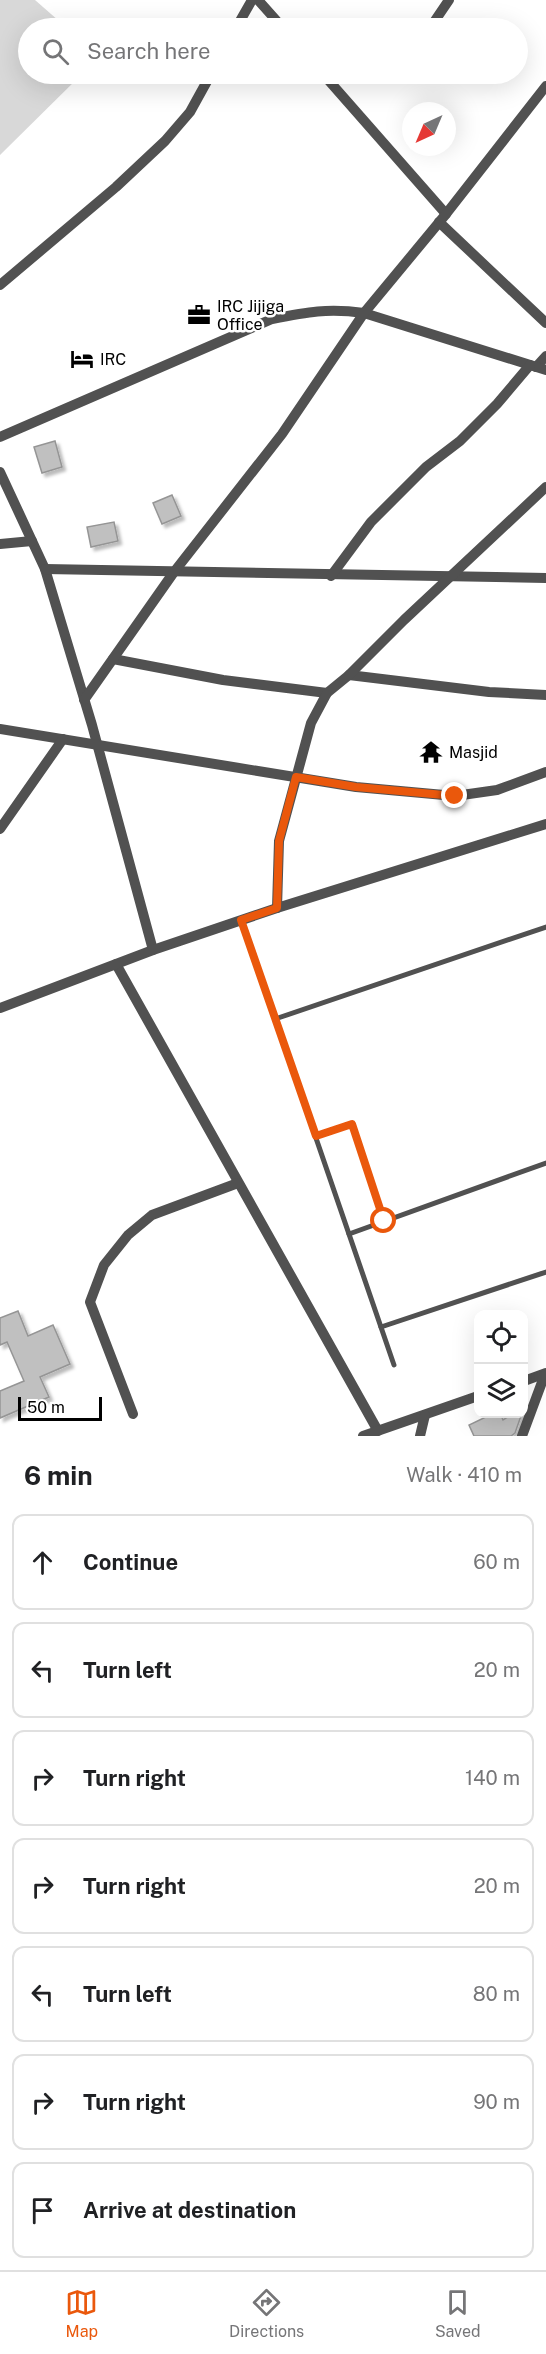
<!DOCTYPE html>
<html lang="en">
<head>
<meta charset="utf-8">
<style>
	:root { --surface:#fff; --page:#f6f6f6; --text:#202124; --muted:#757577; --line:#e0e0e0; --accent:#ea580c }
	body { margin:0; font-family:"Public Sans",sans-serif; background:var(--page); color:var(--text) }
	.controls { position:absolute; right:18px; bottom:18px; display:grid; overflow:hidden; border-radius:12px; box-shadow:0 6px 24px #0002 }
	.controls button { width:54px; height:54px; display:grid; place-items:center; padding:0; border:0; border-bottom:2px solid var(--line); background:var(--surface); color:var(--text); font:30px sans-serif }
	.compass { position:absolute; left:402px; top:102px; width:54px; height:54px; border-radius:50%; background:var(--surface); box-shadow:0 6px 24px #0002; rotate:224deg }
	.scale { position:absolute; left:18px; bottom:15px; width:84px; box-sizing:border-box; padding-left:6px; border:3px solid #000; border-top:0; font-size:16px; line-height:21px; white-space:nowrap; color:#000; -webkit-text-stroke:4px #fff; paint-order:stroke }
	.stop { position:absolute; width:18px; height:18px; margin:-14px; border:4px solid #ea580c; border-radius:50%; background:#fff }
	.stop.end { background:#ea580c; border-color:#fff; box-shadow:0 2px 6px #0008 }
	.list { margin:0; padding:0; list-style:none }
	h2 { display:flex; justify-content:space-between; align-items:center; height:78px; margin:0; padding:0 24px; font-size:26px }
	h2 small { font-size:20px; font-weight:400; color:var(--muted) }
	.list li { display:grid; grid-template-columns:39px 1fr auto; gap:18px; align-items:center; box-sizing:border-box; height:96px; margin:0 12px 12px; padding:0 12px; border:2px solid var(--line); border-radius:12px }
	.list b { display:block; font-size:22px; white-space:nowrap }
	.list em { font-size:20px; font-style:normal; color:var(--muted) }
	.icon { flex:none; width:33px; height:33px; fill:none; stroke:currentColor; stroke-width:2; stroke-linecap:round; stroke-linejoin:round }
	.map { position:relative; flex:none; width:546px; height:1436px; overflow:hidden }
	.search { position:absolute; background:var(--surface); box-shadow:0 6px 24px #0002; left:18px; right:18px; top:18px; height:66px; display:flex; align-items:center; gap:15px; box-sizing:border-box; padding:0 21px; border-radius:33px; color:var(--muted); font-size:22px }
	.sheet { height:834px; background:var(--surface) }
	nav { display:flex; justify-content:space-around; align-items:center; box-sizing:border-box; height:84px; border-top:2px solid var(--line); background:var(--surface); font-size:16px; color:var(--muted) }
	nav a { display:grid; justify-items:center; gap:3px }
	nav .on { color:var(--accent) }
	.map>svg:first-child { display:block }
	.green { fill:#d8d8d8 }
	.building { fill:#c0c0c0; stroke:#959595; stroke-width:1.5; filter:url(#shadow) }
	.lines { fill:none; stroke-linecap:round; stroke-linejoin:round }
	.lane { stroke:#515151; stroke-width:5 }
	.street { stroke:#515151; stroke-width:10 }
	.route { stroke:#ea580c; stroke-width:8 }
	.labels { text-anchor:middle; stroke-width:5; stroke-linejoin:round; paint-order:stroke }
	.poi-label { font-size:16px; fill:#000; stroke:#fff; text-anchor:start }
</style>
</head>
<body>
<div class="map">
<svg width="546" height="1436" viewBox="0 0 546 1436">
	<defs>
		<filter id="shadow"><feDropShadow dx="3.5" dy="3.5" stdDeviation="1.5" flood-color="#0004"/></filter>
	</defs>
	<rect width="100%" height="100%" fill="#fff"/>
	<path class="green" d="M0 0H35L67 28H28V74H82L0 155Z"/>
	<g class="building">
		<path d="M55 441 62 467 42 473 34 447Z"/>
		<path d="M172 495 181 516 162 524 153 503Z"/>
		<path d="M114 522 118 541 91 547 87 527Z"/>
		<path d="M18 1311 28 1336 53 1325 70 1364 40 1377 49 1397 0 1418V1391L24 1381 7 1342 0 1345V1318Z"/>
		<path d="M494 1413H500L503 1420 514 1413H522L515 1433 511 1436H474L469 1425Z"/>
	</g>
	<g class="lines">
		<g class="lane">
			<path d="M241 920 394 1365"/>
			<path d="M275 1019 546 927"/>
			<path d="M316 1136 352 1124 384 1221"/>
			<path d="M349 1234 546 1163"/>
			<path d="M381 1327 546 1272"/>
		</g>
		<g class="street">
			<path d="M258 0 283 28"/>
			<path d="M432 25 449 0"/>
			<path d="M236 28 252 0"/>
			<path d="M323 74 446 214"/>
			<path d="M439 222 546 323"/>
			<path d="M0 285 116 187 165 141 190 112 211 74"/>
			<path d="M536 367 546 356"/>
			<path d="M0 437 272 319C307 312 328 308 364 313L546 370"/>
			<path d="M0 472 45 569 92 725 153 950"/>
			<path d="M0 544 32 541"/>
			<path d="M45 569 546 578"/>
			<path d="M331 576 371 522 426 467 460 441 497 404 530 365"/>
			<path d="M113 659 223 680 327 693"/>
			<path d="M349 675 489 692 546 695"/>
			<path d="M84 700 174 572 282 434 364 313 446 214 546 86"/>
			<path d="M0 729 356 787 455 796 497 790 546 772"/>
			<path d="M0 829 63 739"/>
			<path d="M277 908 279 841 311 723 327 693 349 675 404 620 546 487"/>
			<path d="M116 964 378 1431"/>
			<path d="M0 1008 153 950 277 908 546 824"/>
			<path d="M524 1381 546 1373"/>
			<path d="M133 1414 90 1302 104 1265 128 1235 152 1215 238 1183"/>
			<path d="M363 1436 478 1396"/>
			<path d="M420 1436 425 1415"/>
			<path d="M522 1436 545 1374"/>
		</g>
	</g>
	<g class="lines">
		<path class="route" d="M384 1221 352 1124 316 1136 241 920 277 908 279 841 296 777 356 787 455 796"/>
	</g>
	<defs>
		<g id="office-bare" transform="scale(1.8)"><path d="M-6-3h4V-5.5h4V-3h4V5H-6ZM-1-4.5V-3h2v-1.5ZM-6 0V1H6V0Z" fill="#000" stroke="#fff" stroke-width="2.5" paint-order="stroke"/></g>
		<g id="hotel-bare" transform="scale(1.8)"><path d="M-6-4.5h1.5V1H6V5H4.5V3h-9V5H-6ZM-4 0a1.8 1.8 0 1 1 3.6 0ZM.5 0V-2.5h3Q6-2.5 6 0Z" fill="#000" stroke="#fff" stroke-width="2.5" paint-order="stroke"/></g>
		<g id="temple-bare" transform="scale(1.8)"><path d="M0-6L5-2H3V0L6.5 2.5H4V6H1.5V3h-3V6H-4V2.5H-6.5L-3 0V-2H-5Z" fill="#000" stroke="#fff" stroke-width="2.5" paint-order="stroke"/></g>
	</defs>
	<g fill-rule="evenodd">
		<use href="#office-bare" x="199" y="315"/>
		<use href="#hotel-bare" x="82" y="359"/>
		<use href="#temple-bare" x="431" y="752"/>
	</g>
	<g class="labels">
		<g class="poi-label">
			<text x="217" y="312">IRC Jijiga<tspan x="217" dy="18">Office</tspan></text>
			<text x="100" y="365">IRC</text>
			<text x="449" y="758">Masjid</text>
		</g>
	</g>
</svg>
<div class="controls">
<button><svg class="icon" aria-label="locate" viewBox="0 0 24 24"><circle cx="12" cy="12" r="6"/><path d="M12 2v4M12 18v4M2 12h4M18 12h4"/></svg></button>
<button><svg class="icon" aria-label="layers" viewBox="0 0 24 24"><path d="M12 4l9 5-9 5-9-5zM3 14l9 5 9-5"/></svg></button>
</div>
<svg class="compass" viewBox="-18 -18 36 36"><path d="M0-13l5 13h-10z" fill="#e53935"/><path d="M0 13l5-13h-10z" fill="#757577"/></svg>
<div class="scale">50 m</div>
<div class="stop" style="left:384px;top:1221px"></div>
<div class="stop end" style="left:455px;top:796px"></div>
<div class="search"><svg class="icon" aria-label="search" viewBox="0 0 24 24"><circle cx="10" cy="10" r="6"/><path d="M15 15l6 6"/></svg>Search here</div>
</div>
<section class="sheet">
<h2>6 min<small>Walk · 410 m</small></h2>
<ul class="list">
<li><svg class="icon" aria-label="ahead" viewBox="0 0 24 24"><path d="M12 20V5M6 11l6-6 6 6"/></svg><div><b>Continue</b></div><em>60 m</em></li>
<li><svg class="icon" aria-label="left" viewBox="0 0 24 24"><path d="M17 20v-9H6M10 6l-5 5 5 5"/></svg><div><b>Turn left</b></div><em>20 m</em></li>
<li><svg class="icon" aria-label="right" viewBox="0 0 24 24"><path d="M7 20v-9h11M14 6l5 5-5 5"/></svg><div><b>Turn right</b></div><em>140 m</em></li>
<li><svg class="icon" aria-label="right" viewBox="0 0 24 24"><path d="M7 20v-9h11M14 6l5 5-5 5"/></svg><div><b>Turn right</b></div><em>20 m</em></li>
<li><svg class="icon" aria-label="left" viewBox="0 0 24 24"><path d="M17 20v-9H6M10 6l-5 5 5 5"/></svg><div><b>Turn left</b></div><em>80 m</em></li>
<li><svg class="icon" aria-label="right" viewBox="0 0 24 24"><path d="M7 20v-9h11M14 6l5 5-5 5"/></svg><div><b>Turn right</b></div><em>90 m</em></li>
<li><svg class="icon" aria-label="arrive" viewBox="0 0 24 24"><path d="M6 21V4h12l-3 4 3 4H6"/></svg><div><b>Arrive at destination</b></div></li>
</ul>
</section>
<nav>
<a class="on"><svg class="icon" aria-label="map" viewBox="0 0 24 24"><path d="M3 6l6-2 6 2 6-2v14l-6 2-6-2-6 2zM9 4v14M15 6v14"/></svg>Map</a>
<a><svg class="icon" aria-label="directions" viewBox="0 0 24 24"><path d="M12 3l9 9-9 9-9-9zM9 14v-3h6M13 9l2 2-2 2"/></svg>Directions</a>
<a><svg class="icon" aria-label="saved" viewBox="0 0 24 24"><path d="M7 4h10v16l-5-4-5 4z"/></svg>Saved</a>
</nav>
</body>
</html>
